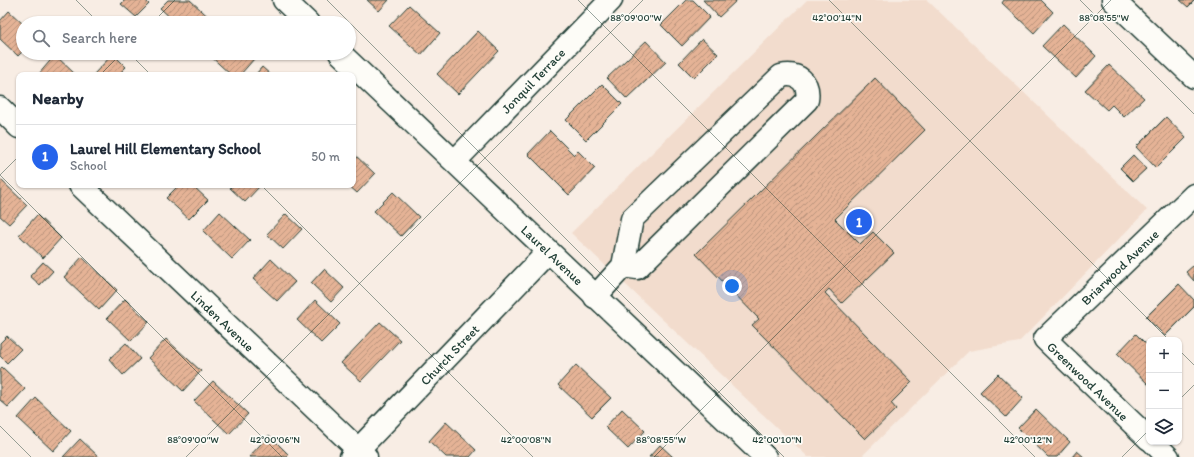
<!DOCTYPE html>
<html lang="en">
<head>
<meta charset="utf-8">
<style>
	:root { --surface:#fff; --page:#f2f2f3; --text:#1f2937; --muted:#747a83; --line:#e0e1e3; --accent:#2563eb }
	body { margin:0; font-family:Itim,sans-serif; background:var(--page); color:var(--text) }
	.controls { position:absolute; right:12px; bottom:12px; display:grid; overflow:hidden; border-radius:8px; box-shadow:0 1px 3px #0004 }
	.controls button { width:36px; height:36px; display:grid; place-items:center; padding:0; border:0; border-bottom:1px solid var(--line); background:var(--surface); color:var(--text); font:20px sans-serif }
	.you { position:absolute; left:732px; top:286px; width:14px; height:14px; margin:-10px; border:3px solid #fff; border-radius:50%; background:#1a73e8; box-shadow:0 0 0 6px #1a73e833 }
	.badge { display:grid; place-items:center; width:26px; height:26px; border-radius:50%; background:var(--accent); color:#fff; font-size:13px; font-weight:700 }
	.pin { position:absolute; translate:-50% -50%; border:2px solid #fff; box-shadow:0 1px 4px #0006 }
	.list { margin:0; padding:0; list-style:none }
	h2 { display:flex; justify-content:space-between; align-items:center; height:52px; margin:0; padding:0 16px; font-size:17px }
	h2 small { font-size:13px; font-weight:400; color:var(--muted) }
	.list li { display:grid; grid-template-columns:26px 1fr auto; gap:12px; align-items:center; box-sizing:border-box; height:64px; padding:0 16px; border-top:1px solid var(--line) }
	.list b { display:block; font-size:15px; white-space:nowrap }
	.list p { margin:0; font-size:13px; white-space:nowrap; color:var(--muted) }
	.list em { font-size:13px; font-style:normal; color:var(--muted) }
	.icon { flex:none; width:22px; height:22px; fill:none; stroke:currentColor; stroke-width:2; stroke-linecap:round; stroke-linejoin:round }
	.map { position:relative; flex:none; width:1194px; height:457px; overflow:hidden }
	.search { position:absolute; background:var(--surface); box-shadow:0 1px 3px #0004; left:16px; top:16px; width:340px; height:44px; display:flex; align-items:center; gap:10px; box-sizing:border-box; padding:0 14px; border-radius:22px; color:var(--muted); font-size:15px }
	.panel { position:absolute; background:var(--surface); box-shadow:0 1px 3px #0004; left:16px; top:72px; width:340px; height:116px; border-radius:8px }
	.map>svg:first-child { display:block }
	.built { fill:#f2dccd }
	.building { fill:url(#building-hatch); stroke:#1f3d34 }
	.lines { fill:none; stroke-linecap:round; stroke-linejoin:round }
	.minor-casing { stroke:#1f3d34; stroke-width:25 }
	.minor { stroke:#fdfcf7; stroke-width:22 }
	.ticks { fill:none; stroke:#1f3d34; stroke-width:1; stroke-opacity:0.45 }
	.labels { text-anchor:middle; stroke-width:3.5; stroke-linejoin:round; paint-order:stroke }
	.street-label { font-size:13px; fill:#1f3d34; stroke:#fdfcf7 }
	.ticks-label { font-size:10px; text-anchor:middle; fill:#1f3d34; stroke:#fdfcf7; stroke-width:3.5; stroke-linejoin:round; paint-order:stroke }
</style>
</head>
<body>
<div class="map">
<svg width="1194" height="457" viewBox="0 0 1194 457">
	<defs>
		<pattern id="building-hatch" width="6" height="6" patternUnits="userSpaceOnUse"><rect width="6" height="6" fill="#e5b396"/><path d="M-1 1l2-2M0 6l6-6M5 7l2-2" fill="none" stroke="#b9937b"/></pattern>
	</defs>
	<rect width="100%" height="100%" fill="#f8ede4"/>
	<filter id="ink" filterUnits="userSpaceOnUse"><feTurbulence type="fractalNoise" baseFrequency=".025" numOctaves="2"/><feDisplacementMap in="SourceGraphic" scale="8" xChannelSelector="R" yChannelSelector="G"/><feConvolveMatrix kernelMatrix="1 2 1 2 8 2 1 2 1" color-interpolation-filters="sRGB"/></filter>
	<g filter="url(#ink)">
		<path class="built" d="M807 0H927L1147 210 1019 342 969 351 861 457H808L571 233Z"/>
		<g class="building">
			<path d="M125 0H145L149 4 136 17 121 4Z"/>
			<path d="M168 0H190L213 21 212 23H176L160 8Z"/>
			<path d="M367 0H389L379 11Z"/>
			<path d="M686 0H693L710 17 682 46 661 25Z"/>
			<path d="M703 0H737L719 17Z"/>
			<path d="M1004 0H1041L1053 12 1034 33 1002 3Z"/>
			<path d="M1180 0H1194V1L1188 7Z"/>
			<path d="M409 5 440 33 421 55 389 26Z"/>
			<path d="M9 11 23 24V51L18 56 0 39V21Z"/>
			<path d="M1063 24 1096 56 1076 78 1042 46Z"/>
			<path d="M478 31 499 51 458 94 437 74Z"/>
			<path d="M702 39 718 54 694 78 679 63Z"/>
			<path d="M646 41 666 62 627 99 607 78Z"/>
			<path d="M207 53H247L254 59 240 75H231Z"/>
			<path d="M113 54 126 67 118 75H93Z"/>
			<path d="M55 55 76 75H38Z"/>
			<path d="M1109 65 1144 98 1124 117 1112 105 1107 110 1085 90Z"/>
			<path d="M262 67 271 75H255Z"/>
			<path d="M875 78 925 130 835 219 860 244 873 232 894 253 842 303 829 289 825 293 912 382 891 403 896 409 865 439 752 325 759 319 696 254Z"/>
			<path d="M602 84 622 104 586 140 566 120Z"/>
			<path d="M1166 117 1186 138 1156 168 1136 147Z"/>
			<path d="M550 131 574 155 578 151 595 168 569 195 528 154Z"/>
			<path d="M353 153 375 174 357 193 348 185H353Z"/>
			<path d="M1133 155 1146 169 1133 181 1120 168Z"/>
			<path d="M0 179 27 205 9 224 0 216Z"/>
			<path d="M179 185H192L208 200 189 219 166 198Z"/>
			<path d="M233 185H259L260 186 245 202 230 188Z"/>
			<path d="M393 192 419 217 401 236 374 211Z"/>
			<path d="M220 212 250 240 232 259 203 231Z"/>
			<path d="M286 214 302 229 283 249 267 234Z"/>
			<path d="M37 215 61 238 43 258 19 235Z"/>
			<path d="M82 257 117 290 99 310 64 277Z"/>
			<path d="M271 259 295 282 277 301 253 279Z"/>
			<path d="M43 262 53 271 40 285 30 276Z"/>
			<path d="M1194 265V281L1186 272Z"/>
			<path d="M324 269 344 288 331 302 311 283Z"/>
			<path d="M1179 284 1194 300V307L1165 336 1146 317Z"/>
			<path d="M125 299 149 322 131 341 107 318Z"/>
			<path d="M315 300 340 324 321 343 297 320Z"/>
			<path d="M380 322 400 340 361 381 341 363Z"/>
			<path d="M1136 334 1149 347V385L1117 354Z"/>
			<path d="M7 336 21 349 7 363 0 356V343Z"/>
			<path d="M166 339 201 371 183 391 148 358Z"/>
			<path d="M126 343 140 359 123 375 109 359Z"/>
			<path d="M576 365 611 398 592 417 558 385Z"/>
			<path d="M2 367 25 389 8 407 0 400V369Z"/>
			<path d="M998 374 1023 398 1006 417 980 392Z"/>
			<path d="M213 381 248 414 229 434 194 401Z"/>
			<path d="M36 398 71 431 53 451 18 418Z"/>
			<path d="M622 409 645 431 628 449 605 427Z"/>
			<path d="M1036 409 1070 442 1057 457H1048L1018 428Z"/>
			<path d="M446 422 476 450 470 457H446L429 441Z"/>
			<path d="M269 435 289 455 287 457H249Z"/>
			<path d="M80 439 99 457H63Z"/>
			<path d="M660 445 673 457H649Z"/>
			<path d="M1077 451 1084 457H1072Z"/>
		</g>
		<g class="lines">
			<g class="minor-casing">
				<g id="minor">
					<path d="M284 0 308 23"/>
					<path d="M1113 0 1194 77"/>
					<path id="s1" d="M340 53 765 457"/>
					<path d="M0 108 19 127"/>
					<path id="s2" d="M455 161 611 0"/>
					<path id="s3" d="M80 185 366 457"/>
					<path d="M595 297 623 266 632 219 781 76C798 72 810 82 807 100L637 268 623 266"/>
					<path id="s4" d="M1149 439 1045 339 1194 195"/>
					<path d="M1153 442 1168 457"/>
					<path id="s5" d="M351 457 548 252"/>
				</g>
			</g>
			<use href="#minor" class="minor"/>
		</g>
	</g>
	<path class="ticks" d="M76 0 99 23M327 0 784 457M578 0 1035 457M829 0 1169 340M1080 0 1194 114M152 23 175 0M129 53 151 75M100 75 122 53M0 175 19 156M0 175 282 457M261 185 533 457M1179 350 1194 365M1179 400 1194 385M0 426 31 457M186 457 643 0M654 457 1111 0M1122 457 1149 430"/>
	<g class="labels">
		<g class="street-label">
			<text dy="5" stroke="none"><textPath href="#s2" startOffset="112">Jonquil Terrace</textPath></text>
			<text dy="5" stroke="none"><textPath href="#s1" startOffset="293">Laurel Avenue</textPath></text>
			<text dy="5" stroke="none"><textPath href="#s4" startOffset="248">Briarwood Avenue</textPath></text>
			<text dy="5" stroke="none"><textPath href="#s3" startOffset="197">Linden Avenue</textPath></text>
			<text dy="5" stroke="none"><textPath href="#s5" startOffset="142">Church Street</textPath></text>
			<text transform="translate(1088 381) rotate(44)" y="5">Greenwood Avenue</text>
		</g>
	</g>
	<g class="ticks-label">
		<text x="636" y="21">88°09'00"W</text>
		<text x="837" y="21">42°00'14"N</text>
		<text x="1104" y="21">88°08'55"W</text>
		<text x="193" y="443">88°09'00"W</text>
		<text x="275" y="443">42°00'06"N</text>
		<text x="526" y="443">42°00'08"N</text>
		<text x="661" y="443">88°08'55"W</text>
		<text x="777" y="443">42°00'10"N</text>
		<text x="1028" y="443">42°00'12"N</text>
	</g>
</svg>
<div class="controls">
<button>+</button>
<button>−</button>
<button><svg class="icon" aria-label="layers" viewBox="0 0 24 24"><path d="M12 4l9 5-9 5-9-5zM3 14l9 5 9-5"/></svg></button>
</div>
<div class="you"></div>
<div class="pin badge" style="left:859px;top:222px">1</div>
<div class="search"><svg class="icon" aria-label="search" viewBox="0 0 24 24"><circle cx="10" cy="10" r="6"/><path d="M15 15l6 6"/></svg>Search here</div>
<section class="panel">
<h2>Nearby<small></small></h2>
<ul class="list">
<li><span class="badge">1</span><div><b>Laurel Hill Elementary School</b><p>School</p></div><em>50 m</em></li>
</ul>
</section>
</div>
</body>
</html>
